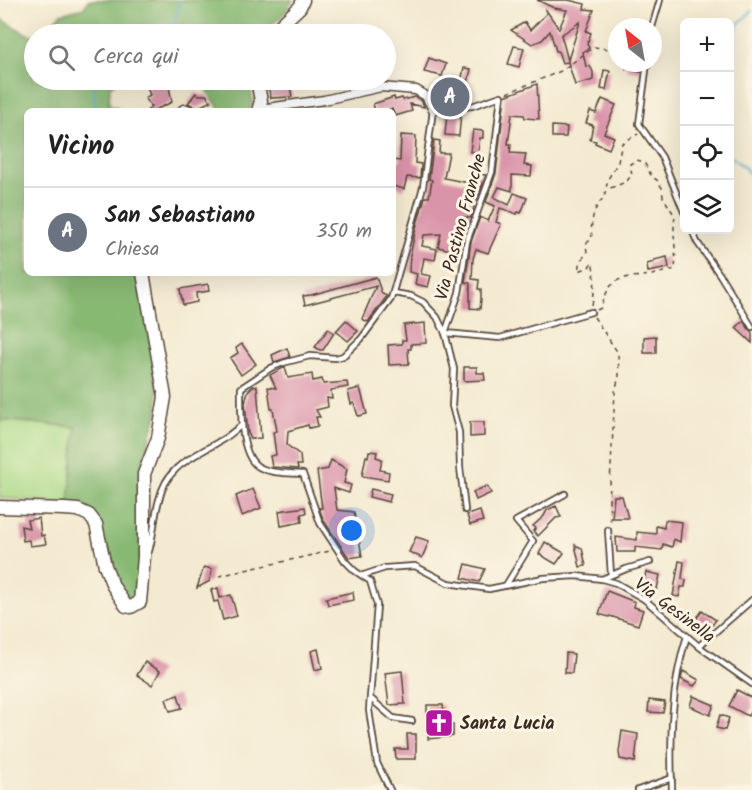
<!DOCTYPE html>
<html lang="it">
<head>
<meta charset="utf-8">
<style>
	:root { --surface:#fff; --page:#f2f2f2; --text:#222; --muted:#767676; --line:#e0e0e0; --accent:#7c3aed }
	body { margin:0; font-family:Kalam,sans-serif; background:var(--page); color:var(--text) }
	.controls { position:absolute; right:18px; top:18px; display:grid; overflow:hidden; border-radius:9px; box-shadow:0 6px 24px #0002 }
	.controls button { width:54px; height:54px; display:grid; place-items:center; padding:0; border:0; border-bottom:2px solid var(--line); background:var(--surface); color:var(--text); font:30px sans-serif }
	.compass { position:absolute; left:608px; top:18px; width:54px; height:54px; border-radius:50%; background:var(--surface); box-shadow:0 6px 24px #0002; rotate:329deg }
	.you { position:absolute; left:352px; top:531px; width:21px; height:21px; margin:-15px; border:4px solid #fff; border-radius:50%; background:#1a73e8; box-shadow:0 0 0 9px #1a73e833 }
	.badge { display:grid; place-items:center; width:39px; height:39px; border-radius:50%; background:var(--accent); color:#fff; font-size:20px; font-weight:700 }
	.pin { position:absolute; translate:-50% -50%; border:3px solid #fff; box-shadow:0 2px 6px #0006 }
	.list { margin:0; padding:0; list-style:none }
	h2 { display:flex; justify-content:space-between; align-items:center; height:78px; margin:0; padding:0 24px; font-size:26px }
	h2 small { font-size:20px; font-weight:400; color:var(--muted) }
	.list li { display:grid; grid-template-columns:39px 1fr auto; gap:18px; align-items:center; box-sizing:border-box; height:90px; padding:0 24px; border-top:2px solid var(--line) }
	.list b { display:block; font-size:22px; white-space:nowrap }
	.list p { margin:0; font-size:20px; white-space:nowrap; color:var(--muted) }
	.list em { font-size:20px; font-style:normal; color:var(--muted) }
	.icon { flex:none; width:33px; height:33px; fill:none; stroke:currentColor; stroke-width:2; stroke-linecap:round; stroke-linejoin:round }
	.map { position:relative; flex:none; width:752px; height:790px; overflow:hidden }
	.search { position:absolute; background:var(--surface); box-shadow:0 6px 24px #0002; left:24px; top:24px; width:372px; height:66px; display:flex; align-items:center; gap:15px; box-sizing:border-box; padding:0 21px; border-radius:33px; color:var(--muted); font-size:22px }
	.panel { position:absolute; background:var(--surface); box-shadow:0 6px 24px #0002; left:24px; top:108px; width:372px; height:168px; border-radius:9px }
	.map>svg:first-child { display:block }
	.green { fill:#abd986; stroke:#738252; stroke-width:1.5 }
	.forest { fill:#88b973; stroke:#627248; stroke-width:1.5 }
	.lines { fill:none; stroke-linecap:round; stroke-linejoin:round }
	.stream { stroke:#4fa8cd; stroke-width:2 }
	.building { fill:#da94aa; fill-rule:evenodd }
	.lane-casing { stroke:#574739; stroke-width:8 }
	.street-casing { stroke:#574739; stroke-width:11 }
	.secondary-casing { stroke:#574739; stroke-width:15 }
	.path { stroke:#574739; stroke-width:1.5; stroke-dasharray:4.5 4.5; stroke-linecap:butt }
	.lane { stroke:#fff; stroke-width:4.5 }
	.street { stroke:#fff; stroke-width:8 }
	.secondary { stroke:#fff; stroke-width:12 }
	.labels { text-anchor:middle; stroke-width:6; stroke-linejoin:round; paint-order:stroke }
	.street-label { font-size:18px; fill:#3b2a1e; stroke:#fcf5e5 }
	.poi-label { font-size:18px; font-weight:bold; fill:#3b2a1e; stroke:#fcf5e5; text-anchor:start }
</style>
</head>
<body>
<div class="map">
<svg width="752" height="790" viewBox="0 0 752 790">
	<rect width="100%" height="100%" fill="#fcf5e5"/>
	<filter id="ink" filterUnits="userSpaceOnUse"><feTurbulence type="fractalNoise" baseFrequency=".0167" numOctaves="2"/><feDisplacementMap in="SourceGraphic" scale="12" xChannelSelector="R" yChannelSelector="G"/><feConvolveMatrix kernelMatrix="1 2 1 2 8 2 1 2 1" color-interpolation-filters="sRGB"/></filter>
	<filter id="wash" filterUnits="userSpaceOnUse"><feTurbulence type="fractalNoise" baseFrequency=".008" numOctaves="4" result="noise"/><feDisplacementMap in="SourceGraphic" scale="24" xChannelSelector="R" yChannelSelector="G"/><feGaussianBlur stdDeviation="1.35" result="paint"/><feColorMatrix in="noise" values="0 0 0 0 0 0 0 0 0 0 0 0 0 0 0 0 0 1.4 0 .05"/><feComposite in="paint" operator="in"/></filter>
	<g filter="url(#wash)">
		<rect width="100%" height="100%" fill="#f4ead1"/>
		<path class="green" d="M0 420 76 427 69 504 0 498Z"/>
		<g class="forest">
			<path d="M88 0H293L283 15 260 34H36L48 28 61 14 84 8Z"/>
			<path d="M0 19 27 34 34 35V80H119L110 87 109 105 124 111H27V273H139L158 393V411L141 469 139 583 134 601 128 602 110 573 93 512 82 505 69 504 76 427 0 420Z"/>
			<path d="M194 80H249L253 103 249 111H218L219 108 207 91Z"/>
		</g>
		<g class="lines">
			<g class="stream">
				<path d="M162 34C175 25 178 15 179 0"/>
				<path d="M730 46 738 24 752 11"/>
				<path d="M94 80C91 89 95 101 96 111"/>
				<path d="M730 156 744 167 752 177"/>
			</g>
		</g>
		<g id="blocks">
			<g class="building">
				<path d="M537 0H568L585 4 584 9 594 10 586 31 591 33 587 44 589 48 583 52 586 67 590 66 593 72V80L590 81 575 85 568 62 562 63 558 51H556L550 31 542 40 532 44 511 30 525 22 530 30 546 14V10L559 29 567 10 554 8ZM580 22 568 60 561 35Z"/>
				<path d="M514 46 524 48 519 67 508 64Z"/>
				<path d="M429 58 446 64 442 76 424 72Z"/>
				<path d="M628 63H642L641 72 626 69Z"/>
				<path d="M464 68 471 69 464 102 448 104 436 102V90L440 91 441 83 457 86 458 81 461 82Z"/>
				<path d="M604 70 610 71 606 90 601 89Z"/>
				<path d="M160 80H164V82L168 81 172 102 153 111H147L151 106 145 98 150 95 146 85Z"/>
				<path d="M266 80H289L292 97 271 98Z"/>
				<path d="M537 84 539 119 525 118 524 115 512 114 508 144H511L510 153 526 154 524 165 532 166 531 176 512 175V191L499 187 494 197 509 205 514 193 527 198 521 213 518 212 517 214 500 208 496 222 501 224 488 253 476 249 473 259 472 279 479 280 478 289H481V299L480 309 470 308V283L465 282 471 242 480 217 488 221 495 206 486 202 496 173 505 96Z"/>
				<path d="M196 93 199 95H206L211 101 197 108 193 106 188 103Z"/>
				<path d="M394 97 395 100 402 98 403 100 415 97 422 101 424 107 410 104 412 111 395 116 392 109 375 111 373 104Z"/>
				<path d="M602 99 616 105 604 133 614 137 609 149 595 143 596 141 590 140 593 125 586 123 590 111 596 113Z"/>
				<path d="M461 112 459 136 445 135 447 113Z"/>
				<path d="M552 126 567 127 566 137H552Z"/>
				<path d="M473 130 483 131V138H480L478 152H470Z"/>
				<path d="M401 135 416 136 415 163 421 164 420 178 407 177 404 189 393 186V160L400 161Z"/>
				<path d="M434 140 440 141 439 153H449L444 178 469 183 470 174 486 175 477 199 467 195 474 207 471 218 463 217 460 230H454V242L457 243 455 251 438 247 441 234 424 235 422 246 437 249 435 260 424 258 421 274 431 276 428 287 415 284 417 274 409 272 410 256 416 228 425 197H429L432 180 429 179Z"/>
				<path d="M667 257 669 268 648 272 647 264 654 262V260Z"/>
				<path d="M376 277 382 294 387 296 368 322 362 319 376 286 305 305 303 296 311 295Z"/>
				<path d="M208 284 209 291 196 293 197 302 183 305 180 289Z"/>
				<path d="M346 320 358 331 348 341 336 331Z"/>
				<path d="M743 321 752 333V343L736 328Z"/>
				<path d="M425 323 426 343 411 344V349H408L409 364 389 365 388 345 402 344V340H406L404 325Z"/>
				<path d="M328 329 334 333 323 350H320L315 347Z"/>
				<path d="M656 336V353H644V337Z"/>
				<path d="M242 344 256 364 241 375 230 358 238 353 236 348Z"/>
				<path d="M287 348 290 357 274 362 272 355Z"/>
				<path d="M285 367 288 378 312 374 313 381 322 379 323 384 347 382 348 387 331 390 332 399 327 398 328 407 316 410 320 417H316L318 426 309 428 308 425 288 431 287 445 300 455 301 465H297L298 469 272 467 270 456 276 455 273 432 277 431 273 409H271L268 387 276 388 270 375Z"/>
				<path d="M464 367H477V373H484L485 380 464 381Z"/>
				<path d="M253 386H257L261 438 251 439 248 433 245 403 248 391Z"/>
				<path d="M360 388 367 414 358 416 354 403 351 404 348 391Z"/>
				<path d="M470 422H484V436L470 437Z"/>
				<path d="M369 451 377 452 376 457 382 459 380 470 389 472 388 480 362 476 366 456 368 457Z"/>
				<path d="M331 460 347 469 344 483 351 485 349 493 334 488 337 510 354 512 362 556 349 558 324 521 319 508H322L317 471 328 469Z"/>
				<path d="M487 486 491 493 476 500 473 492Z"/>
				<path d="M253 489 261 508 242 516 236 496Z"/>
				<path d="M371 489 391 494 389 502 369 497Z"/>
				<path d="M614 496H622L628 518H612Z"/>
				<path d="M556 506 561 517 556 518 538 536 533 531 536 528 533 526 544 516 547 510Z"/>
				<path d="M305 507 306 513 301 514 302 522 281 526 279 511Z"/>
				<path d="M480 511 483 521 470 525 467 515Z"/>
				<path d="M39 518 41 536 44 535 46 544 30 546 29 540 23 541 21 526 29 528 27 520Z"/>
				<path d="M665 520 682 522 680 542 674 539 672 547 663 544 662 550 635 547V552H617L616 537 637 540V532L656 534V526L664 528Z"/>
				<path d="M416 537 429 541 422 558 409 552Z"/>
				<path d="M545 542 564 553 556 564 539 554Z"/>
				<path d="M575 545 582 548 586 566 580 567Z"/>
				<path d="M679 561 684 562 682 579 686 580 685 587H681L679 597 673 596Z"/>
				<path d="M466 564 485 569 479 582 462 578Z"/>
				<path d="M204 567 212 569 210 581 197 588Z"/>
				<path d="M646 572 660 575 657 589 643 586Z"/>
				<path d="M218 588 220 598 231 595 237 616 223 620 218 601 214 602 211 590Z"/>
				<path d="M607 591 635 602 634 607 643 610 638 625 610 616 609 617 599 614Z"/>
				<path d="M353 592 354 600 328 605 326 598Z"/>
				<path d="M702 611 716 620 707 632 693 623Z"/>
				<path d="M318 649 322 668 315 670 311 651Z"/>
				<path d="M566 653 574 654 572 673H565Z"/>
				<path d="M145 662 160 671 152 685 137 675Z"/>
				<path d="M402 671 405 704 389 705 385 673Z"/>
				<path d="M683 671 699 680 694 686 681 679Z"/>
				<path d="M737 690 752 698V708L748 716 729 706Z"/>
				<path d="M178 695 182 708 170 711 166 699Z"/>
				<path d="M693 696 714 705 710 715 690 706Z"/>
				<path d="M649 700 665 702 663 713 648 712Z"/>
				<path d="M427 705H443L444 713H447L448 726 453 725V736L428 739 431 720H427Z"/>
				<path d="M720 715 729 718 725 730 716 728Z"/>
				<path d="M622 731 638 734 635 762 620 759 619 752Z"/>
				<path d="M407 734H416V759H396L395 749H408Z"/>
			</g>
		</g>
	</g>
	<g filter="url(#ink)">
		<use href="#blocks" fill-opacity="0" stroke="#574739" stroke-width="1.5"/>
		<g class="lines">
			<g class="lane-casing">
				<g id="lane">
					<path d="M652 27 660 0"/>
					<path d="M647 63 639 124 662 157 684 212"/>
					<path d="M692 230 697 242 720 275 752 327"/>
					<path d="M394 293 411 296 423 302 437 317 445 333 454 369 452 406 459 432 460 467 465 510"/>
					<path d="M445 333 500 338 591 312"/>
					<path d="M608 530 611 575"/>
					<path d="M149 551C154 534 154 517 159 500 167 465 192 458 220 441 228 437 235 430 242 425"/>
					<path d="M364 575 385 568 415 566 448 583 489 589 543 578 576 576 602 579 616 583 644 599 701 648 752 684"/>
					<path d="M602 579 626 569 650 562"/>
					<path d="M506 585 533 541 516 521 565 494"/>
					<path d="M699 646 752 600"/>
					<path d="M370 698 369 710 377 763 390 790"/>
					<path d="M412 721 393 718 370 698 377 605 370 581 355 571 345 561 320 523 303 474C290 473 273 474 261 468 239 459 241 408 241 388L271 368 283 363 310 356 336 358 343 356 361 339 391 299 423 187 433 110 472 106 501 96 492 172 467 241 459 293 445 333"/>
					<path d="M638 790 672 778"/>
					<path d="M672 790C670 739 671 685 687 636"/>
				</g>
			</g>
			<g class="street-casing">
				<path id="street" d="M260 109 324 100 381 87 416 90 426 96 433 110"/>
			</g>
			<g class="secondary-casing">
				<g id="secondary">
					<path d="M271 34 300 7 303 0"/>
					<path d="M257 80 261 101 258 111"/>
					<path d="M184 111H187"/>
					<path d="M0 507 64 509 78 510 89 515 96 524 105 566 113 586 126 606 131 607 140 602 144 557V474L158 438 165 397 143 273"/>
				</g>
			</g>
			<g class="path">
				<path d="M507 93 561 71 594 47 617 50"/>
				<path d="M592 305C595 290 596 276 592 262L589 267 579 271 581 260 587 253 586 244 592 238C590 225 593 206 604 198L608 179 618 162 622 143 638 134"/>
				<path d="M597 310 601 308C611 273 622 279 652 275 660 273 668 271 675 269 677 251 672 234 675 216L663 197 662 188 657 180 652 177 644 162 637 160 630 164 632 175 626 182 608 189"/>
				<path d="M594 317 618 353 619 376 615 392 609 503 611 524"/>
				<path d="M219 576 330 551"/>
			</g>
			<use href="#lane" class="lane"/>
			<use href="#street" class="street"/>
			<use href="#secondary" class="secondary"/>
		</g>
	</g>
	<defs>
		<g id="church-square" transform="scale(1.5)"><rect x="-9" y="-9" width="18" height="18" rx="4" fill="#b5179e" stroke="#fcf5e5"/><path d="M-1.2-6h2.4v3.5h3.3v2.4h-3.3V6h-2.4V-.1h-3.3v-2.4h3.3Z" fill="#fff"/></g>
	</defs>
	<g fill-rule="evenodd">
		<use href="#church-square" x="439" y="723"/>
	</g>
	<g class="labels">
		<g class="street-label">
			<text transform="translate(460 227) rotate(-75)" y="6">Via Pastino Franche</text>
			<text transform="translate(675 610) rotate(37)" y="6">Via Gesinella</text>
		</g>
		<g class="poi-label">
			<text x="460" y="729">Santa Lucia</text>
		</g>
	</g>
</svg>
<div class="controls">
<button>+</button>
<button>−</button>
<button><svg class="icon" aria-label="locate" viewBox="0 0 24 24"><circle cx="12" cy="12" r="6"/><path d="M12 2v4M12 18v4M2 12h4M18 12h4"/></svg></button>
<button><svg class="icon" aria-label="layers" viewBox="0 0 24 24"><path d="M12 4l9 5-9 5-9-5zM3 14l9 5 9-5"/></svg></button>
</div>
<svg class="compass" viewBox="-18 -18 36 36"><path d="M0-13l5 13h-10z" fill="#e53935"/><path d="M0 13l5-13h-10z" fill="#767676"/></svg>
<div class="you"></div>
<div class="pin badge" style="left:450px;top:97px;background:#6b7280">A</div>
<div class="search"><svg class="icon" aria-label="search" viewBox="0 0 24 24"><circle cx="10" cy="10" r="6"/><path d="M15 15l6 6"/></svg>Cerca qui</div>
<section class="panel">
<h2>Vicino<small></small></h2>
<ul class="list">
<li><span class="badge" style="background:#6b7280">A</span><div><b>San Sebastiano</b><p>Chiesa</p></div><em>350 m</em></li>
</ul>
</section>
</div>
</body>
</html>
